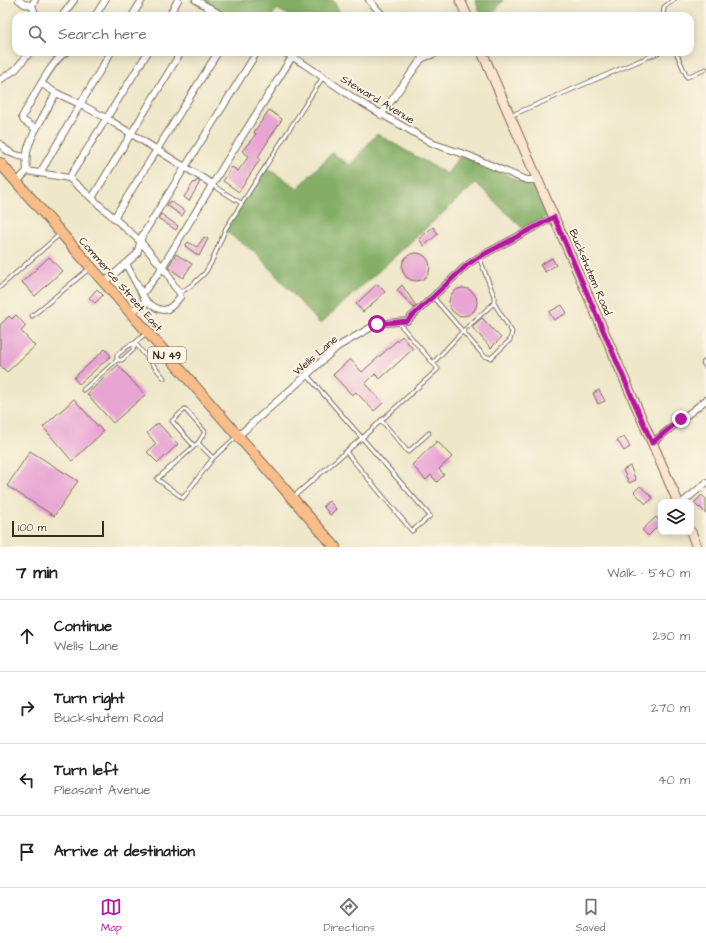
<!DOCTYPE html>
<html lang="en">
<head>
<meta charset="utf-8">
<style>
	:root { --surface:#fff; --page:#f6f6f6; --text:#202124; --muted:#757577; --line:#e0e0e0; --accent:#b5179e }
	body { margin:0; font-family:"Architects Daughter",sans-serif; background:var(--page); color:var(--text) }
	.controls { position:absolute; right:12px; bottom:12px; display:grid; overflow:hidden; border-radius:8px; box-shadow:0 2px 10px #0003 }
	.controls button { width:36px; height:36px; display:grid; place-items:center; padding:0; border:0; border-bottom:1px solid var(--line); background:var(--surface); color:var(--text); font:20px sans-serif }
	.scale { position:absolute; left:12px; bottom:10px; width:92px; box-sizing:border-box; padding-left:4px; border:2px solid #3b2a1e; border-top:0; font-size:11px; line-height:14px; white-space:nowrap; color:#3b2a1e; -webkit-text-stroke:3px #fcf5e5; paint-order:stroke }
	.stop { position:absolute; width:12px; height:12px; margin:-9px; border:3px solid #b5179e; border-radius:50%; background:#fff }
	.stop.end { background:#b5179e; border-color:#fff; box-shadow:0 1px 4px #0008 }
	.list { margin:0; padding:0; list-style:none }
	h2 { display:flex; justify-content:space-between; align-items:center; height:52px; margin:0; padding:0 16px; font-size:17px }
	h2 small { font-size:13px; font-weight:400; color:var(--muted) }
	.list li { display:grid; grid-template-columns:26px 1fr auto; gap:12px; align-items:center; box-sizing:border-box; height:72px; padding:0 16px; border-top:1px solid var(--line) }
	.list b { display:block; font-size:15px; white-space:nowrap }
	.list p { margin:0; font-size:13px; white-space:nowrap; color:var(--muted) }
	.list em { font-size:13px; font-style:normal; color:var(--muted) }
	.icon { flex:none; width:22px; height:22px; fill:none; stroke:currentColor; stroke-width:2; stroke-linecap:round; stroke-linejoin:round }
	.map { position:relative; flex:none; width:706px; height:547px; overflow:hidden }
	.search { position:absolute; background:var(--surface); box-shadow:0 2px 10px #0003; left:12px; right:12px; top:12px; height:44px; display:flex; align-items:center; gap:10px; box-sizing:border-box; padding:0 14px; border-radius:12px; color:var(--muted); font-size:15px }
	.sheet { height:340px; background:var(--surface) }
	nav { display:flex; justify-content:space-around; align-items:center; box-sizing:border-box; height:56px; border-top:1px solid var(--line); background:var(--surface); font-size:11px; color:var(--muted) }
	nav a { display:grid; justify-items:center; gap:2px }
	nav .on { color:var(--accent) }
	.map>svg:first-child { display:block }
	.forest { fill:#84ae66; stroke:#606c42 }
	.building { fill:#e8a5d3 }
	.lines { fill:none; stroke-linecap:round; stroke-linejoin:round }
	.service-casing { stroke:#7a6c5a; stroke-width:5 }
	.minor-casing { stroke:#7a6c5a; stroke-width:8 }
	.secondary-casing { stroke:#7a6c5a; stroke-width:11 }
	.trunk-casing { stroke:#7a6c5a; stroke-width:12 }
	.service { stroke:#fff; stroke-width:3 }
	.minor { stroke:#fff; stroke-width:6 }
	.secondary { stroke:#fce5cf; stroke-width:9 }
	.trunk { stroke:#f8bd88; stroke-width:10 }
	.route { stroke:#b5179e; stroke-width:5 }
	.labels { text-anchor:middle; stroke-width:4; stroke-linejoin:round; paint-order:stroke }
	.shield { fill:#fcf5e5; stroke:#75675a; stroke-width:1 }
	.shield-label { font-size:10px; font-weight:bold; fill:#3b2a1e }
	.street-label { font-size:11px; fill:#3b2a1e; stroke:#fcf5e5 }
</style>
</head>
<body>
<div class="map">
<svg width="706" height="547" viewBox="0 0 706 547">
	<rect width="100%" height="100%" fill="#fcf5e5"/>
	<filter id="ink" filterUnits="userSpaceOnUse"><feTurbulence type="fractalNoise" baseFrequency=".025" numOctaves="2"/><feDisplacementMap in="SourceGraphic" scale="8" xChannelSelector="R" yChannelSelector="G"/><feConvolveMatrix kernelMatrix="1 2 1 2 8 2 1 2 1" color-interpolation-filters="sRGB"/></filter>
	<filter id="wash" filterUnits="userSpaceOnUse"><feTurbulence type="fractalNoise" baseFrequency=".012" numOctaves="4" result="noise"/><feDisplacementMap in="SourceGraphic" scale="16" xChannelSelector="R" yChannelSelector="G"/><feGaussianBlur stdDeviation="0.9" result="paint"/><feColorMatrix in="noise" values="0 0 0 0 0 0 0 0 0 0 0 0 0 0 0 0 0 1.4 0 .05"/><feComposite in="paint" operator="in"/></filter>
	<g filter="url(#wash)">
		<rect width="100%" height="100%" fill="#efe7c9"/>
		<g class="forest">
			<path d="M190 0H333L342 16H290L277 9 272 16H217Z"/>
			<path d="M475 0H503L492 16H482Z"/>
			<path d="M377 134 447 174 461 154 534 188 547 217 523 229 476 183 320 324 256 253 225 231 265 167 298 188 332 153 350 165Z"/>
		</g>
		<g id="blocks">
			<g class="building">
				<path d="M269 110 282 119 258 157 260 159 239 192 223 181 232 167 238 171 249 156 242 151 256 134 254 132Z"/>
				<path d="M197 180 200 182 189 201 184 197 194 182 195 183Z"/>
				<path d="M170 201 185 211 182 216 167 205Z"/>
				<path d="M161 214 178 226 176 230 158 218Z"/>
				<path d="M433 227 438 234 424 246 419 239Z"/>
				<path d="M204 237 208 239 199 256 185 246 188 242 197 247Z"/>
				<circle cx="416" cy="267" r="14"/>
				<path d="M176 254 192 264 183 278 168 267Z"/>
				<path d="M49 257 62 271 35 296 22 282Z"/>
				<path d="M552 258 556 265 545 272 540 265Z"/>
				<path d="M377 284 385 292 363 312 356 304Z"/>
				<path d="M402 285 416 306 414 308 397 290Z"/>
				<circle cx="463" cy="302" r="14"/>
				<path d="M97 289 103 295 95 303 89 298Z"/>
				<path d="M562 305 567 313 554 320 549 312Z"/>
				<path d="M16 315 26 326 21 331 35 346 7 372 0 365V325L9 316 12 319Z"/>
				<path d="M482 318 501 338 491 348 472 327Z"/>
				<path d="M402 336 413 349 380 379 375 374 365 384 383 403 374 411 356 392 352 395 333 375 350 359 362 372Z"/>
				<path d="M105 349 111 356 79 384 74 378Z"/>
				<path d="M118 365 145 395 113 423 87 394Z"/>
				<path d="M599 390 605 401 598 404 593 393Z"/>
				<path d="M74 399 103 432 72 461 43 427Z"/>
				<path d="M158 423 178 444 158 463 147 452 156 444 147 433Z"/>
				<path d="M624 437 630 447 624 451 617 440Z"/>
				<path d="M437 441 452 457 439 469 444 475 437 482 431 475 426 480 412 465Z"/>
				<path d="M30 451 78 481 54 516 7 486Z"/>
				<path d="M630 466 636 480 629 483 623 470Z"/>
				<path d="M640 486 653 498 646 504 634 492Z"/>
				<path d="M702 495 706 499V514L700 507 699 508 694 503Z"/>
				<path d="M329 501 336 509 330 515 323 506Z"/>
				<path d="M656 517 661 523 648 536 642 530Z"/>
			</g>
		</g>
	</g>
	<g filter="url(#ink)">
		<use href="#blocks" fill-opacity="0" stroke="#7a6c5a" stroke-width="1"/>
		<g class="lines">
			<g class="service-casing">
				<g id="service">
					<path d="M663 16 664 7 674 0"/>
					<path d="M676 52 687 77 706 69"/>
					<path d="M512 115 660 52"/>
					<path d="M212 185 241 203"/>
					<path d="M0 287 60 234"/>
					<path d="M180 293 193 284 205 273 211 263 226 228 323 77"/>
					<path d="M433 297 484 356 491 358 510 340 512 332 494 303"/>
					<path d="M32 316 90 268"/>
					<path d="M146 333 135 343 164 378"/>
					<path d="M135 343 133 350 122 360H117V355L128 346Z"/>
					<path d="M433 363 463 331 494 303V296L479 257"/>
					<path d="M83 390 117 360"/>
					<path d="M381 420 408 452 429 433"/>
					<path d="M198 443 213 458"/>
					<path d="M194 446 172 421 185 409 205 432 198 443 157 479 183 498 213 458 236 437"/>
					<path d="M346 452 412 531 430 516 362 438 438 369 398 322"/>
					<path d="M293 497 362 438 307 375"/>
				</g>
			</g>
			<g class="minor-casing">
				<g id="minor">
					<path d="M19 0 24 4 32 5"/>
					<path d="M35 0 32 5 36 16"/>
					<path d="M196 0 223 16"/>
					<path d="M369 0 383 16"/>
					<path d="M62 16 74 0"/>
					<path d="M95 16 105 0"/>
					<path d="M132 16 142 0"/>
					<path d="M169 16 178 0"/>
					<path d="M205 16 210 8"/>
					<path d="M50 52 62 54"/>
					<path d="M67 52C53 57 31 102 22 117L24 121 36 129C28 146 25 151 27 171L69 178 140 241 168 274 174 286 180 293V297C168 313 162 314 146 301L131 312"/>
					<path d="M284 52 304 64 355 99 434 144 467 155 521 178 527 180H538"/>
					<path d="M418 52 423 58"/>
					<path d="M0 80 16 69 30 52"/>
					<path d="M56 93 80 104 106 118 212 184"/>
					<path d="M381 115 420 61 423 58 439 52"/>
					<path d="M36 129 56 93 42 84"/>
					<path d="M0 144C8 153 14 155 25 157"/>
					<path d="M40 173 111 52"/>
					<path d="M69 178 148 52"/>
					<path d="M17 182 27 171"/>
					<path d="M92 198 181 52"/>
					<path d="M114 218 218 52"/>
					<path d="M126 264 142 294"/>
					<path d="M105 282 137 254 142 236 257 52"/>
					<path d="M146 301 142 294 158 274 226 162 292 57"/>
					<path d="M705 363 706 365"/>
					<path d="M238 436 299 382 337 347 377 324 407 321 467 265 479 257 554 217"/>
					<path d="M652 443 706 400"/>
					<path d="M683 502 706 483"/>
				</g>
			</g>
			<g class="secondary-casing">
				<g id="secondary">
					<path d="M460 0 467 16"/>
					<path d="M482 52 678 502"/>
					<path d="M691 532 697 547"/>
				</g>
			</g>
			<g class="trunk-casing">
				<path id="trunk" d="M0 163 335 547"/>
			</g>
			<use href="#service" class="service"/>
			<use href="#minor" class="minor"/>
			<use href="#secondary" class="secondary"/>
			<use href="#trunk" class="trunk"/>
		</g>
	</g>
	<g class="lines" filter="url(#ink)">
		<path class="route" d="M377 324 407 321 467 265 479 257 554 217 652 443 681 419"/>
	</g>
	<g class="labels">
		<rect class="shield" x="148" y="347" width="38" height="16" rx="3"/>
		<g class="shield-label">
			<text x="167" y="359">NJ 49</text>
		</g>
		<g class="street-label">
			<text transform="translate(378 99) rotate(31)" y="4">Steward Avenue</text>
			<text transform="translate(591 272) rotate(67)" y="4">Buckshutem Road</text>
			<text transform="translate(121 284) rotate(49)" y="4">Commerce Street East</text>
			<text transform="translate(315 355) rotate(-41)" y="4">Wells Lane</text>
		</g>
	</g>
</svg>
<div class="controls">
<button><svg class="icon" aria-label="layers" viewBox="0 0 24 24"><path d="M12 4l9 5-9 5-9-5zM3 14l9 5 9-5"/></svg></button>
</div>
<div class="scale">100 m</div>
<div class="stop" style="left:377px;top:324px"></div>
<div class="stop end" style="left:681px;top:419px"></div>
<div class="search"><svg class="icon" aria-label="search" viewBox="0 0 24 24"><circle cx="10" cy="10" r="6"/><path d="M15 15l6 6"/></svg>Search here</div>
</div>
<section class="sheet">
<h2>7 min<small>Walk · 540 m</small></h2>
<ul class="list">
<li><svg class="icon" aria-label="ahead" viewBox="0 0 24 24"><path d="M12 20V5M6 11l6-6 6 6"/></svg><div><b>Continue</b><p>Wells Lane</p></div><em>230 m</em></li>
<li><svg class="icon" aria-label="right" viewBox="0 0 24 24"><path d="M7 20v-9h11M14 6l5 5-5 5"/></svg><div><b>Turn right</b><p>Buckshutem Road</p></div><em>270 m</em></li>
<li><svg class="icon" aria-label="left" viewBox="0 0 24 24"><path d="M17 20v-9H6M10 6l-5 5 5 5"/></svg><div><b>Turn left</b><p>Pleasant Avenue</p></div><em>40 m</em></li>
<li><svg class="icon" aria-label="arrive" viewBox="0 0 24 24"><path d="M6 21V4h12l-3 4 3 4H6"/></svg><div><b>Arrive at destination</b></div></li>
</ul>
</section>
<nav>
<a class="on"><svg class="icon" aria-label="map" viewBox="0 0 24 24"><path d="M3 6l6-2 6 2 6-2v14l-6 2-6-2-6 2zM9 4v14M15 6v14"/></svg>Map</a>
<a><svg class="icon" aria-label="directions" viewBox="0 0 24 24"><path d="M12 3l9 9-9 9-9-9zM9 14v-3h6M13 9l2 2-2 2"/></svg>Directions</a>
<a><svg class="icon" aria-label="saved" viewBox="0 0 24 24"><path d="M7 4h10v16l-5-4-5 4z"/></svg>Saved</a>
</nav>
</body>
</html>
